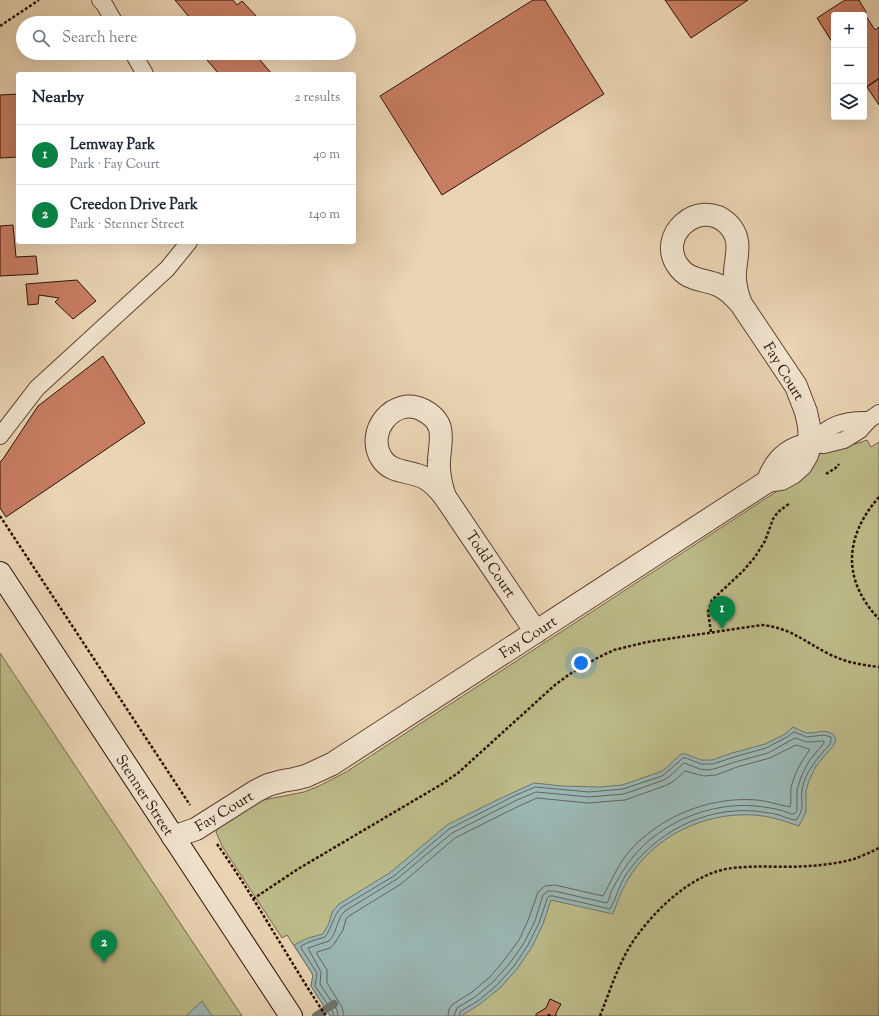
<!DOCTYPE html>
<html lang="en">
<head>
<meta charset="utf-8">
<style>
	:root { --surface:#fff; --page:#f6f6f7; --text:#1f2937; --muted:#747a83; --line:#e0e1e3; --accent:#0b8043 }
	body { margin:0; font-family:"Sorts Mill Goudy",serif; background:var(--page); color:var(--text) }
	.controls { position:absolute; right:12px; top:12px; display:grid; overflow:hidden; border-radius:4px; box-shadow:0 4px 16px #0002 }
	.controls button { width:36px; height:36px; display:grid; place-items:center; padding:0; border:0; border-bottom:1px solid var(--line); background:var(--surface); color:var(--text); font:20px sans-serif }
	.you { position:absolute; left:581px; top:663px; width:14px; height:14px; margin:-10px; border:3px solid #fff; border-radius:50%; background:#1a73e8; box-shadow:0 0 0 6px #1a73e833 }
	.badge { display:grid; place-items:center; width:26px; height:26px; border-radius:50%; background:var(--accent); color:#fff; font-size:13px; font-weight:700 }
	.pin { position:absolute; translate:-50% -33px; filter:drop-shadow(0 1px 2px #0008) }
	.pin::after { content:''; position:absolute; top:21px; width:14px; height:12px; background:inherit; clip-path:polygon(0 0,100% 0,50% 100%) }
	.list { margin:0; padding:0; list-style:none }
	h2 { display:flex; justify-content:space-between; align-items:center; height:52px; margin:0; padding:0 16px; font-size:17px }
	h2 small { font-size:13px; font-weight:400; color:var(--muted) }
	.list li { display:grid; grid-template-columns:26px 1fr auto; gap:12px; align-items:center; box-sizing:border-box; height:60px; padding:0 16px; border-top:1px solid var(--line) }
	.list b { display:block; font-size:15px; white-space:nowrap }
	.list p { margin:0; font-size:13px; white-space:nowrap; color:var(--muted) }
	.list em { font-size:13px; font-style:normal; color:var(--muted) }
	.icon { flex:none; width:22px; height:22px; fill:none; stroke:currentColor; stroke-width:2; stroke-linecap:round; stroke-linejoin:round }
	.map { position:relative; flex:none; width:879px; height:1016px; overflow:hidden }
	.search { position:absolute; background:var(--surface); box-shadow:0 4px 16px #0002; left:16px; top:16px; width:340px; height:44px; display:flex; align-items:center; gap:10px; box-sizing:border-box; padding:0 14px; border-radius:22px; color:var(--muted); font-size:15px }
	.panel { position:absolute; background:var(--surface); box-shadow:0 4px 16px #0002; left:16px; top:72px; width:340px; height:172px; border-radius:4px }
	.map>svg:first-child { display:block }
	.green { fill:#bcbb89; stroke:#746648 }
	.water { fill:#9ab7b4; stroke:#6e756f }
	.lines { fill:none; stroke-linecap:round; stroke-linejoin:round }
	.shore { stroke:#64645e; stroke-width:1 }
	.stream { stroke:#6e756f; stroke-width:8 }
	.building { fill:#c77d62; stroke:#2d1107 }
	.service-casing { stroke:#5c4232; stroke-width:18 }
	.minor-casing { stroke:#5c4232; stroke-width:24 }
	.secondary-casing { stroke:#2d1107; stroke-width:24 }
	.path { stroke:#2d1107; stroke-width:2.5; stroke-dasharray:3 2; stroke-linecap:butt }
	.service { stroke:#f1e3ce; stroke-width:16 }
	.minor { stroke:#f1e3ce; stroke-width:22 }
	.secondary { stroke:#f1e3ce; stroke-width:22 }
	.labels { text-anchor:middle; stroke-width:3; stroke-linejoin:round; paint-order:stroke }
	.street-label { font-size:15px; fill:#2d1107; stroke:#f1e3ce }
</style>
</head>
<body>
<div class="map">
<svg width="879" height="1016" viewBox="0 0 879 1016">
	<rect width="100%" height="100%" fill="#ead4b3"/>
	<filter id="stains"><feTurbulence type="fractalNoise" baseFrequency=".005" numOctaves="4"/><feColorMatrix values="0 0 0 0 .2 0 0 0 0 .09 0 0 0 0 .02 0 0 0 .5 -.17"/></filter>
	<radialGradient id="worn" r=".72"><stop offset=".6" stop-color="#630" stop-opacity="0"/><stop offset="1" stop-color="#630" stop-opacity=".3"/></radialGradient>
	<g class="green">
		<path d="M867 440 871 447 879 442V1016H330L311 986 313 975 287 935 282 938 222 846 216 832 219 826 258 801 304 792 319 786 346 772 785 486C798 473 811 456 828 450 841 445 853 446 867 440Z"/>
		<path d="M0 653 242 1016H0Z"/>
	</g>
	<g class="water">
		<path d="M793 727C798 729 804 733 808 733 820 733 823 728 834 735L836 740 833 746 816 766 809 781 806 791V812L799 826C784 821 770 816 754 815 704 812 653 836 627 881 621 891 617 903 613 914L551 900 543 924 532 947 517 969 500 988 480 1004 461 1016H330L311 986 313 975 294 945 308 938 323 934 329 923 332 912 339 904 391 872 447 825 497 800 534 783 562 786 600 787 622 785 660 772 665 769 681 754H686L701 760H712L732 753 765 744 785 734Z"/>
		<path d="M202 1001 212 1016H186Z"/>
	</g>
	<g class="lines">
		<g class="shore">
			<path d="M333 1016V1012L315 986 317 973 301 948V946L309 942 325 937C332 928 333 915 342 907L394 876 449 829 514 796 535 787 589 792 623 789 662 776 667 772 683 758H686L701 764H713L734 757 766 748 787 737 794 732 807 737 824 735 831 737V740L830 744C818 758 805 771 802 790 800 804 806 807 796 820 791 820 785 817 779 815 772 813 763 812 755 811 703 807 654 833 625 876 619 886 616 899 610 909L553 896H549L547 899 539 923 528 945 514 966 497 985 478 1001 461 1011 459 1016"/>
			<path d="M338 1016 337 1010 320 984 321 972 308 948 329 941C337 933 337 918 345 911L397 879 452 833 517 800 536 792 589 797 624 794 664 780 670 776 684 763 700 769 707 770 714 769 735 762 768 753 795 738 807 742 824 741V743L809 761 801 777 797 790V811L794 814C789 814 785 811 780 810 772 808 764 807 756 806 710 802 661 822 632 858 624 868 617 880 611 892 610 896 609 900 607 903L554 891H548L543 895 535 921 524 943 510 963 494 981 475 997 457 1008 454 1016"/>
			<path d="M344 1016 342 1007 327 983V970L317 954V952L330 948 334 944 343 930 346 919 349 916 401 884 455 838 519 806 537 798 588 803 625 800 667 785 674 781 685 771 704 776 716 775 737 767 770 758 796 745 809 749V751C801 762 794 774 791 788 790 794 792 801 790 807 779 805 768 801 757 800 709 796 658 817 627 854 617 867 611 882 603 896L555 885 545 886 538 892 529 918 519 940 505 959 490 977 472 992 453 1004 449 1009 448 1016"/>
		</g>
		<path class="stream" d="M316 1016 334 1004"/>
	</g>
	<g class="building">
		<path d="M175 0H233L237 5 242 1 258 18 252 23H194Z"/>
		<path d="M533 0H545L604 94 442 195 380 96Z"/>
		<path d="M665 0H748L691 38Z"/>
		<path d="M845 0H859L866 12V16L875 30 879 27V78L866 87 864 83V15H834V45L817 18Z"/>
		<path d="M201 53H254L272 74H219Z"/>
		<path d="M879 79V105L867 87Z"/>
		<path d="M18 94V157L0 158V95Z"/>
		<path d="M13 225 16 257 36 256 38 274 0 276V226Z"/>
		<path d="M77 280 96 301 73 319 55 302 59 298 39 295 38 304 28 305 26 284Z"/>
		<path d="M103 356 145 423 6 517 0 508V462L3 459 38 406Z"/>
		<path d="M550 999 561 1004 556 1013V1016H536V1014L546 1008Z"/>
	</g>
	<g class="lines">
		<g class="service-casing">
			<g id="service">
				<path d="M100 0 104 4 115 23"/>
				<path d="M133 53 145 74"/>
				<path d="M0 436 37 388 167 269 189 242"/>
				<path d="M810 444 824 445 844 440 860 430 869 420 879 413"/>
				<path d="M810 444C829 425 842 419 869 420"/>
			</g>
		</g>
		<g class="minor-casing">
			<g id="minor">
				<path d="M768 481C775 460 789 448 810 444"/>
				<path d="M445 497C441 485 438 474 439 461 440 440 448 423 423 410 394 395 364 432 382 459 392 474 410 470 425 478 434 483 439 489 445 497L536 632"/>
				<path d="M173 837 196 829 256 791 268 785 282 781 294 779 306 776 332 764 768 481 781 479 792 473 801 465 807 455 810 444 809 426 806 412 796 386 741 304C735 297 728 289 718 285 704 279 688 281 678 266 656 235 699 198 727 223 746 241 733 260 735 281 736 289 738 297 741 304"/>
			</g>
		</g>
		<g class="secondary-casing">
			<path id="secondary" d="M0 573 291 1016"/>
		</g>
		<g class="path">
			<path d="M0 26 39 0"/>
			<path d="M826 474 837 467 839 464"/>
			<path d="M879 497C844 537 842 580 879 619"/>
			<path d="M0 516 190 805"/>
			<path d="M711 632 708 612 712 600 743 571 755 557 765 541 773 519 778 512 790 503"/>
			<path d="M217 844C256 899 288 959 326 1016"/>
			<path d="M253 899 298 869 442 784 458 773 556 684 570 674 599 657 614 650 647 642 762 625C791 628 805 642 829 654 845 662 861 665 879 667"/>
			<path d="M548 1016 549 1015 551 1016"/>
			<path d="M600 1016C609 993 617 968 630 946 651 913 692 872 733 868 758 865 784 868 809 866 824 865 840 863 854 859 862 856 871 852 879 848"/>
		</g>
		<use href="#service" class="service"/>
		<use href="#minor" class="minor"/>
		<use href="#secondary" class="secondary"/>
	</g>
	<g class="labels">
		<g class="street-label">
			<text transform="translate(784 371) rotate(59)" y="5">Fay Court</text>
			<text transform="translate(491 564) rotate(56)" y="5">Todd Court</text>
			<text transform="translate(528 637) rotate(-33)" y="5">Fay Court</text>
			<text transform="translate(145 795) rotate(57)" y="5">Stenner Street</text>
			<text transform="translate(224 811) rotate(-31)" y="5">Fay Court</text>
		</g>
	</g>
	<rect width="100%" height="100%" filter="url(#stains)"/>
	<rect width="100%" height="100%" fill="url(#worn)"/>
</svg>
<div class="controls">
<button>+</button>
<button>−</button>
<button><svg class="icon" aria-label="layers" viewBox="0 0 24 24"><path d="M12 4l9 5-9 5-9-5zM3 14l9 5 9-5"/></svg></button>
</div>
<div class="you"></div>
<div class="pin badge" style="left:722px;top:629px">1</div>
<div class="pin badge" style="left:104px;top:963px">2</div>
<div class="search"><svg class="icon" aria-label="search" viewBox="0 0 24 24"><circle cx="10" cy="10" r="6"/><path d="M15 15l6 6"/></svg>Search here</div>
<section class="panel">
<h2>Nearby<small>2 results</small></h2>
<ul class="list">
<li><span class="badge">1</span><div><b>Lemway Park</b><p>Park · Fay Court</p></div><em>40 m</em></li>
<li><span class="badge">2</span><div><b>Creedon Drive Park</b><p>Park · Stenner Street</p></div><em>140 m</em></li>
</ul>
</section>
</div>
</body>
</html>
